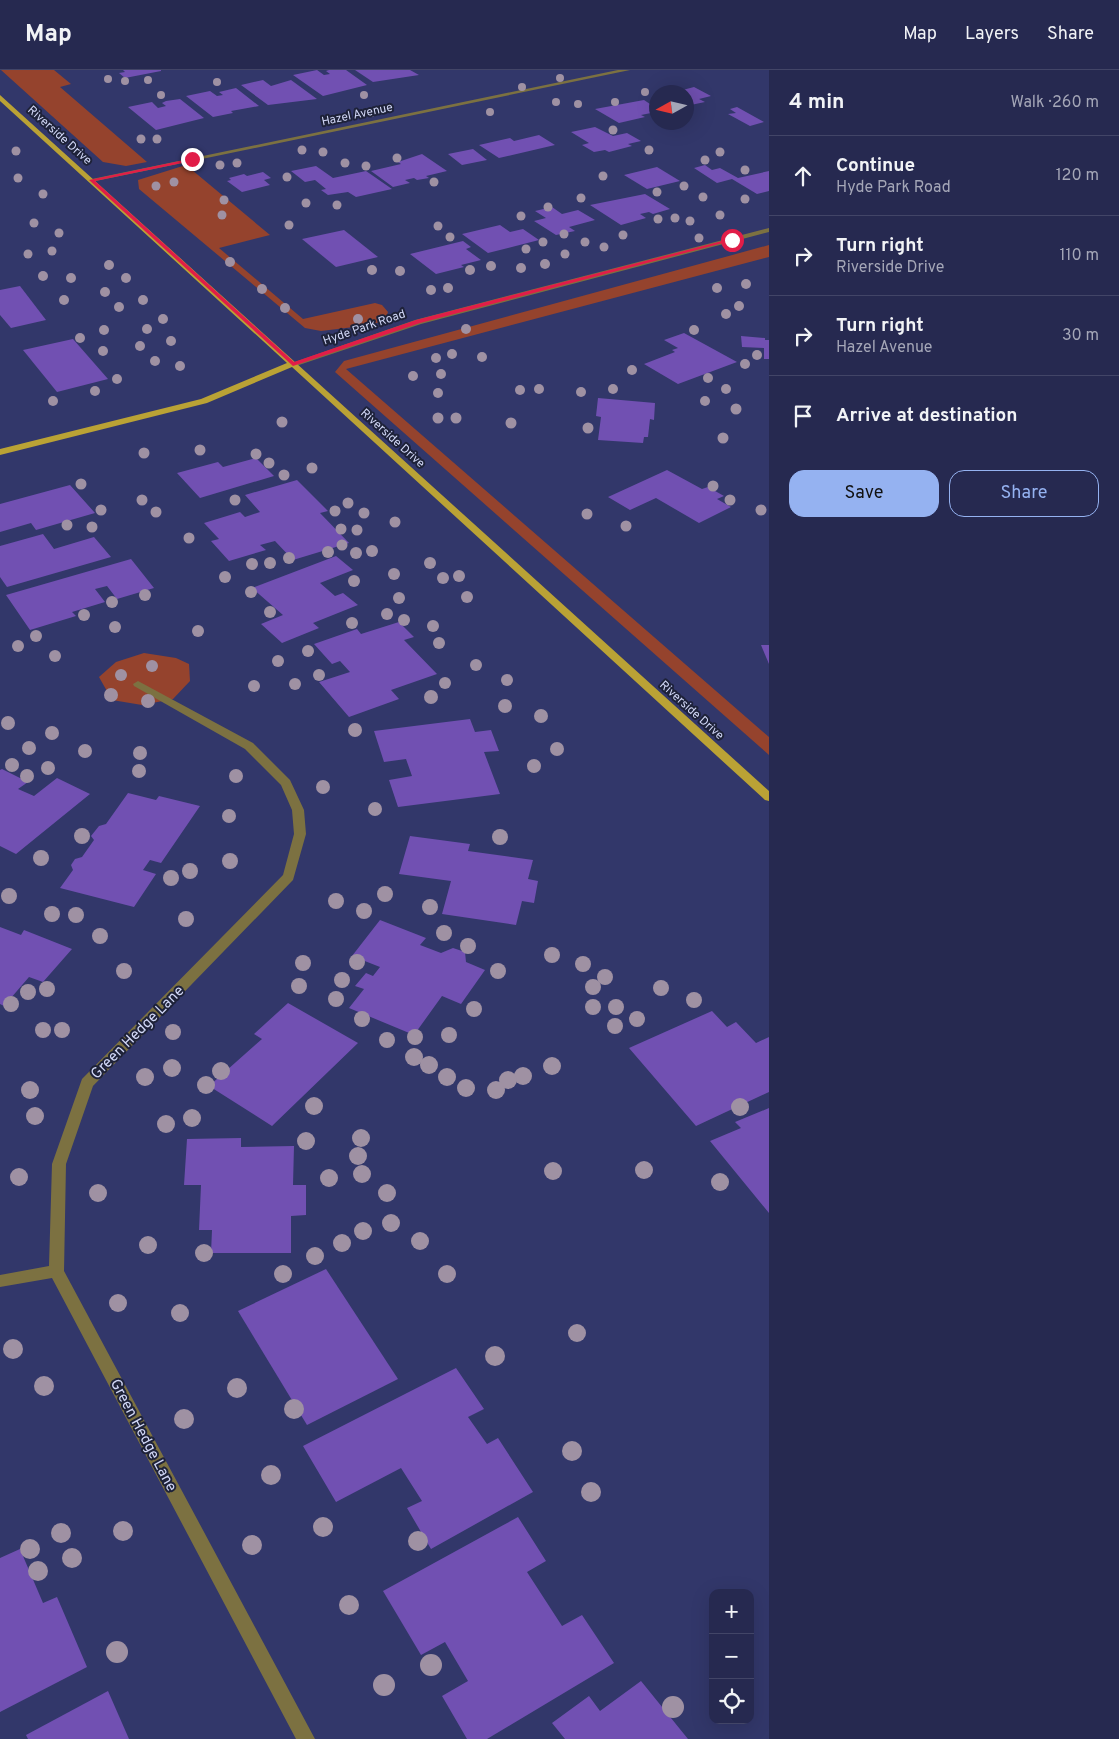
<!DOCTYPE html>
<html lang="en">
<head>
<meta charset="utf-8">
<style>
	:root { --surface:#262950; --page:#2e3157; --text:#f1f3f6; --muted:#a4a6b7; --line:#424567; --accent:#95b2f1 }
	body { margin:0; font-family:Overpass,sans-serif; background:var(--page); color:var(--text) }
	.controls { position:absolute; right:15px; bottom:15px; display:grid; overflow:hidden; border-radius:10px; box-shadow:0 5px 20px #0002 }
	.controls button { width:45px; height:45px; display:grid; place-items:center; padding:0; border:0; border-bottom:1px solid var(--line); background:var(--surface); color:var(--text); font:25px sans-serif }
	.compass { position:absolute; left:649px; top:15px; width:45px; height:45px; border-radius:50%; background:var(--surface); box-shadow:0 5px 20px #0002; rotate:262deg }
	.stop { position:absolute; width:15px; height:15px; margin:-11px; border:4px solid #e11d48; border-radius:50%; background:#fff }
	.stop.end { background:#e11d48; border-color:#fff; box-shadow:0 1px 5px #0008 }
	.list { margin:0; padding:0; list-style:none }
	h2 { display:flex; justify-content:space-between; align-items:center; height:65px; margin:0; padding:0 20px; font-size:21px }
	h2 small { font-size:16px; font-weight:400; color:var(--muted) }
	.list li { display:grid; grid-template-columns:32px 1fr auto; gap:15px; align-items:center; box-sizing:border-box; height:80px; padding:0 20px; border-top:1px solid var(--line) }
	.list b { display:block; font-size:19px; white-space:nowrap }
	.list p { margin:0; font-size:16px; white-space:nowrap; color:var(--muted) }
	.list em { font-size:16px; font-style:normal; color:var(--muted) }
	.actions { display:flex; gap:10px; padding:15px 20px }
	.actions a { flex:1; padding:11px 0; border:1px solid var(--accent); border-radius:15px; text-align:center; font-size:18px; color:var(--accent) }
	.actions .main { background:var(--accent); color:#111 }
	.icon { flex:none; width:28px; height:28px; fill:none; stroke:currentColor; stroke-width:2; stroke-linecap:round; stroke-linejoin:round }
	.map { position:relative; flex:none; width:769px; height:1669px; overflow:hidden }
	header { display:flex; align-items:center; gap:30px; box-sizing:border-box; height:70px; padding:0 25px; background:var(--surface); border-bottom:1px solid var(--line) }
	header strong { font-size:24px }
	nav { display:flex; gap:28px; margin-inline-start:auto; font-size:18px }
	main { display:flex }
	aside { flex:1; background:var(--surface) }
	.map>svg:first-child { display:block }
	.green { fill:#95432d }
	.building { fill:#7150b2 }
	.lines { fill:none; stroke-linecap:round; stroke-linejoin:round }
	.minor { fill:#7c7141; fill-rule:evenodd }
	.major { fill:#baa235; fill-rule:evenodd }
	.tree { fill:#9f91a3 }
	.route { fill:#e11d48 }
	.labels { text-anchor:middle; stroke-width:4; stroke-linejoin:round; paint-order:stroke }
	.far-street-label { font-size:12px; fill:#d2d8f7; stroke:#1e2239 }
	.street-label { font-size:15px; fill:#d2d8f7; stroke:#1e2239 }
</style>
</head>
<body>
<header>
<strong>Map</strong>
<nav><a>Map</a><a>Layers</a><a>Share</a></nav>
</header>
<main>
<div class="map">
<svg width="769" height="1669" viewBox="0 0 769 1669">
	<rect width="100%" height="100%" fill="#32376a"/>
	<g class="green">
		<path d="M1 0H54L71 14 60 17 147 92 126 96 103 92Z"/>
		<path d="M186 95 270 165 219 178 303 249 375 233 382 235 388 242 385 250 357 260 354 257 321 261 305 258 139 119 138 110Z"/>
		<path d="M769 175V187L346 299 769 667V685L335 302 344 291Z"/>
		<path d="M144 583 176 588 189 594 190 611 173 629 142 635 112 630 99 607 116 592Z"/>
	</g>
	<g class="building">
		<path d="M123 0H161V1L125 8 119 3 125 2Z"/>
		<path d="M317 0 324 5 330 4 326 1 329 0H346L367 15 323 26 293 5Z"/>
		<path d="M355 0H410L419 5 373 12Z"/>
		<path d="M263 10 271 16 291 10 317 29 268 35 241 15Z"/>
		<path d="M694 17 711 26 699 29 705 32 686 36V22H675Z"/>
		<path d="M236 18 259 36 231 41 233 43 213 47 186 26 210 21 217 26 223 25 219 22Z"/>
		<path d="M180 29 204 48 156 60 128 37 152 32 158 38 166 36 162 33 166 31Z"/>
		<path d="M644 30 656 38V42L641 45 645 47 619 53 595 39Z"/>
		<path d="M737 37 764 52 750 56 728 44 736 43 730 39Z"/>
		<path d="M595 57 613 66 627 63 641 71 628 74 632 76 609 82 605 80 594 82 582 75 589 73 571 62Z"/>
		<path d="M539 65 555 75 499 88 479 75 510 68 514 71Z"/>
		<path d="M473 79 487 90 462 95 448 84Z"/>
		<path d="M422 84 447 101 426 106 429 108 417 110 414 108 405 110 410 113 393 117 371 101 401 94 398 92Z"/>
		<path d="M705 95 712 100 720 98 738 108 769 101V121L757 124 732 109 717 113 694 98Z"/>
		<path d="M316 96 333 108 366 101 392 119 356 127 348 122 328 125 321 120 326 119 315 110 305 112 291 101Z"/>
		<path d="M657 97 680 111 647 119 624 105Z"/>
		<path d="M263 102 271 108 264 110 270 115 242 122 227 111 231 110 229 108 244 104 247 106Z"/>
		<path d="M645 124 670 139 653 144 649 142 640 144 646 148 621 155 590 135Z"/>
		<path d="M552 137 562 144 578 140 595 150 569 157 575 161 556 165 534 151 546 148 535 141Z"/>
		<path d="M500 155 510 162 523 159 539 170 488 183 462 164Z"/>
		<path d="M344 160 378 187 336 197 302 169Z"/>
		<path d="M463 171 471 177 466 179 481 190 461 195 464 197 436 204 410 184Z"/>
		<path d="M20 216 46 250 11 258 0 245V220Z"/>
		<path d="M684 263 737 292 678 314 644 294 675 282 672 280 678 278 664 270Z"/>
		<path d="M741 266 765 268V270H769V289H764V278L742 277Z"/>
		<path d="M73 269 108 309 57 322 23 280Z"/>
		<path d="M598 328 655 333 654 350 650 349 648 367H644L643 373 598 370 601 347 596 346Z"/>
		<path d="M256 388 274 406 200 428 177 403 218 392 223 397Z"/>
		<path d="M667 400 702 419 708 417 724 426 717 429 731 437 699 453 656 428 630 440 608 427Z"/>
		<path d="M297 410 328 441 320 443 349 473 293 490 275 471 260 475 266 480 229 491 211 471 219 469 204 453 240 442 245 447 260 442 245 425Z"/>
		<path d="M70 415 95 443 36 460 31 453 0 462V434Z"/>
		<path d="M43 464 54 479 94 467 111 487 7 517 0 507V476Z"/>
		<path d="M336 486 353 500 320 513 335 526 343 523 358 535 313 553 319 558 282 573 261 554 283 545 252 518Z"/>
		<path d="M131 489 154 518 117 529 107 516 95 519 105 532 72 542 76 546 30 560 6 525Z"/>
		<path d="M399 552 414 567 404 570 437 604 391 620 399 629 349 647 319 612 350 602 340 591 332 594 314 574 357 559 361 564Z"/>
		<path d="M761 575H769V594Z"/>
		<path d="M470 649 475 662 491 660 499 681 484 682 500 724 398 737 389 710 412 706 406 689 384 692 374 661Z"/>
		<path d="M2 699 28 712 18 719 34 726 57 708 90 724 16 784 0 776V700Z"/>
		<path d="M128 723 156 730 159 726 200 736 161 793 150 790 143 800 156 804 134 837 60 818 73 800 71 795 75 789 82 787 94 770 91 766 99 756 106 754Z"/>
		<path d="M410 766 470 774 468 781 533 790 528 809 538 811 534 833 522 831 516 855 442 844 451 811 399 804Z"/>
		<path d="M380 850 426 868 420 875 441 883 453 878 465 882 466 892 485 900 461 934 442 926 414 965 349 938 364 919 355 916 366 903 373 906 380 897 352 886Z"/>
		<path d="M0 857 21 865 24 860 72 879 43 912 29 907 4 936 0 934Z"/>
		<path d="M288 933 358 973 272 1056 209 1016 262 969 254 964Z"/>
		<path d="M712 941 727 957 736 952 756 973 769 967V1022L696 1056 629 978Z"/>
		<path d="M769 1038V1143L710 1071 741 1058 735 1052Z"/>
		<path d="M241 1068V1077L294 1076 293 1115H306V1145L291 1146V1183H211L212 1160H199L201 1115H184L187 1069Z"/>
		<path d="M326 1199 398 1309 307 1355 238 1241Z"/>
		<path d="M456 1298 484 1339 468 1347 487 1374 498 1368 533 1422 431 1479 407 1438 422 1431 401 1398 336 1432 303 1376Z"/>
		<path d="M518 1447 546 1491 527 1502 562 1556 582 1545 614 1593 487 1669H467L442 1626 468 1611 445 1572 421 1585 383 1521Z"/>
		<path d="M20 1479 43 1533 57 1527 87 1597 0 1642V1488Z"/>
		<path d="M641 1611 688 1669H565L552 1653 589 1626 600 1641Z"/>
		<path d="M108 1621 129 1669H28L26 1665Z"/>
	</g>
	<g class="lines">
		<g class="minor">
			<path d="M618 0H630L91 112 87 110Z"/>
			<path d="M769 158V162L421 254 296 296 289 294 415 250Z"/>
			<path d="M138 611 253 673 290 710 304 740 306 764 293 810 93 1016 66 1094 64 1201 315 1669H296L52 1208 0 1217V1205L49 1196 52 1094 82 1009 283 805 294 764 292 740 281 715 245 679 134 616 133 614Z"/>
		</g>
		<path class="major" d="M0 25 769 721V731L765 730 292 297 207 333 0 385V379L201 329 287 293 0 31Z"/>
	</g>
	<g class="tree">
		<circle cx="560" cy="8" r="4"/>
		<circle cx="108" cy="9" r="4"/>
		<circle cx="148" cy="10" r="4"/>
		<circle cx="125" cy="11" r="4"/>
		<circle cx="217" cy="12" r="4"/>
		<circle cx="522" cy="17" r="4"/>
		<circle cx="645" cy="22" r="4"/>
		<circle cx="161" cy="25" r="4"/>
		<circle cx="364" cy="25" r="4"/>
		<circle cx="556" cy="32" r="4"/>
		<circle cx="615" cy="32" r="4"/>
		<circle cx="578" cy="34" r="4"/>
		<circle cx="490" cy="42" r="4"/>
		<circle cx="371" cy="43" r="4"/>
		<circle cx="613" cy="60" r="4.5"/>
		<circle cx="141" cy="69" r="4.5"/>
		<circle cx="157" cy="69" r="4.5"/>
		<circle cx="302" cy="80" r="4.5"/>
		<circle cx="649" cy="80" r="4.5"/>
		<circle cx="16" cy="81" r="4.5"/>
		<circle cx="323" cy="82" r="4.5"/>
		<circle cx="720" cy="82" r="4.5"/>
		<circle cx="397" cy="88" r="4.5"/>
		<circle cx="705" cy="90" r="4.5"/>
		<circle cx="237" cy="93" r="4.5"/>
		<circle cx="345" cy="93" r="4.5"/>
		<circle cx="220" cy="95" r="4.5"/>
		<circle cx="366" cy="96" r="4.5"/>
		<circle cx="745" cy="100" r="4.5"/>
		<circle cx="603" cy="106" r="4.5"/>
		<circle cx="287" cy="107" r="4.5"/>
		<circle cx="18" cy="108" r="4.5"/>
		<circle cx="174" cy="112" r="4.5"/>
		<circle cx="434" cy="112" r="4.5"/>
		<circle cx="156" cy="116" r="4.5"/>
		<circle cx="684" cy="116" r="4.5"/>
		<circle cx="657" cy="122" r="4.5"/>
		<circle cx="43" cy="124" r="4.5"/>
		<circle cx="703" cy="127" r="4.5"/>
		<circle cx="581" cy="128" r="4.5"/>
		<circle cx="745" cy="129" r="4.5"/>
		<circle cx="224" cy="130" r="4.5"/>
		<circle cx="306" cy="133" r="4.5"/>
		<circle cx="337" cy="135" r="4.5"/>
		<circle cx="548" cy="137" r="4.5"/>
		<circle cx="222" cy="145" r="4.5"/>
		<circle cx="720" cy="145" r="4.5"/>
		<circle cx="521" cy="146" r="4.5"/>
		<circle cx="675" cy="148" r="4.5"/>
		<circle cx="658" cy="149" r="4.5"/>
		<circle cx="690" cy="151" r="4.5"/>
		<circle cx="34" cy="153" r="4.5"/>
		<circle cx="289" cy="155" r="4.5"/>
		<circle cx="438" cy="156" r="4.5"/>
		<circle cx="59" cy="163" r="4.5"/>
		<circle cx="564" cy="164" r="4.5"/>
		<circle cx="623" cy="165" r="4.5"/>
		<circle cx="450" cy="167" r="4.5"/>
		<circle cx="699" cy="168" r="4.5"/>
		<circle cx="543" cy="172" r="4.5"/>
		<circle cx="585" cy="172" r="4.5"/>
		<circle cx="604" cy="177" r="4.5"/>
		<circle cx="526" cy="179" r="4.5"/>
		<circle cx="52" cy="181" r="4.5"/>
		<circle cx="28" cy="184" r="4.5"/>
		<circle cx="565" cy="184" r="4.5"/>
		<circle cx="230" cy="192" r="5"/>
		<circle cx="545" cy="194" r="5"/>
		<circle cx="109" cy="195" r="5"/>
		<circle cx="491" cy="196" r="5"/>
		<circle cx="521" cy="198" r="5"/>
		<circle cx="372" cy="200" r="5"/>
		<circle cx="470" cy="200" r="5"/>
		<circle cx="400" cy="201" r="5"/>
		<circle cx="43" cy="206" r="5"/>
		<circle cx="71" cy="208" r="5"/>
		<circle cx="126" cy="208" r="5"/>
		<circle cx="746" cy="214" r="5"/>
		<circle cx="448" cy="218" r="5"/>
		<circle cx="717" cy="218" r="5"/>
		<circle cx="262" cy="219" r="5"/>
		<circle cx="431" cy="220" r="5"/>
		<circle cx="105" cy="222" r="5"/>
		<circle cx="64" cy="230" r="5"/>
		<circle cx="143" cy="230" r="5"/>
		<circle cx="739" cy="236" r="5"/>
		<circle cx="119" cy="237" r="5"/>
		<circle cx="285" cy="238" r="5"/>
		<circle cx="726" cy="244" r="5"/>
		<circle cx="163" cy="249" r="5"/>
		<circle cx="358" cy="249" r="5"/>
		<circle cx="147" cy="259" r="5"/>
		<circle cx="466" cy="259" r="5"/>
		<circle cx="104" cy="260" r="5"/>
		<circle cx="694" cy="260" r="5"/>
		<circle cx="80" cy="268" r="5"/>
		<circle cx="171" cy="271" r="5"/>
		<circle cx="140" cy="276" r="5"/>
		<circle cx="103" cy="281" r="5"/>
		<circle cx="452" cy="284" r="5"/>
		<circle cx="757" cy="285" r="5"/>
		<circle cx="482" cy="287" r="5"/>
		<circle cx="436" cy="288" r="5"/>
		<circle cx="155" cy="291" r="5"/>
		<circle cx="745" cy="294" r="5"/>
		<circle cx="180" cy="296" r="5"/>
		<circle cx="632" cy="300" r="5"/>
		<circle cx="441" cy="304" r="5"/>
		<circle cx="413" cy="306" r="5"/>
		<circle cx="708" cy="308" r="5"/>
		<circle cx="117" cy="309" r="5"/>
		<circle cx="539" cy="319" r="5"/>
		<circle cx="613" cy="319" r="5"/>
		<circle cx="726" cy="319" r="5"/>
		<circle cx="520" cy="320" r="5"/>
		<circle cx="95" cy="321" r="5"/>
		<circle cx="581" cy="322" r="5"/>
		<circle cx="438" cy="323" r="5"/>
		<circle cx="53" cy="331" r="5"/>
		<circle cx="705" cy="331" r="5"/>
		<circle cx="736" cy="339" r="5.5"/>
		<circle cx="438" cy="348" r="5.5"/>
		<circle cx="456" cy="348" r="5.5"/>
		<circle cx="282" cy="352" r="5.5"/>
		<circle cx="511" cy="353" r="5.5"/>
		<circle cx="588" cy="358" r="5.5"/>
		<circle cx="723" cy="368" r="5.5"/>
		<circle cx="200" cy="380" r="5.5"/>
		<circle cx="144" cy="383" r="5.5"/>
		<circle cx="256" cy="384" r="5.5"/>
		<circle cx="269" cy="393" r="5.5"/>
		<circle cx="312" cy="398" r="5.5"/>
		<circle cx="284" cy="405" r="5.5"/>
		<circle cx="81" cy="414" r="5.5"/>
		<circle cx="713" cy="416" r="5.5"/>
		<circle cx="142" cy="430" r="5.5"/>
		<circle cx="235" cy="430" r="5.5"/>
		<circle cx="730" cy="430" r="5.5"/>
		<circle cx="348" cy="433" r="5.5"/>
		<circle cx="101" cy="440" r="5.5"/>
		<circle cx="761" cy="440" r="5.5"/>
		<circle cx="335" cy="441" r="5.5"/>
		<circle cx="156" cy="442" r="5.5"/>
		<circle cx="364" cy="443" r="5.5"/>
		<circle cx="587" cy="444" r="5.5"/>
		<circle cx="395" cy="452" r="5.5"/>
		<circle cx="67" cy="455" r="5.5"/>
		<circle cx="626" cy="456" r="5.5"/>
		<circle cx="92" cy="457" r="5.5"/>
		<circle cx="341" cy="459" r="5.5"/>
		<circle cx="357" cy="460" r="5.5"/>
		<circle cx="189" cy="468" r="5.5"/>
		<circle cx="342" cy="475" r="5.5"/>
		<circle cx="372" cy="481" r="6"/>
		<circle cx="328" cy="482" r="6"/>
		<circle cx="356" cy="483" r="6"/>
		<circle cx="289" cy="488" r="6"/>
		<circle cx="270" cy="493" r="6"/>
		<circle cx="430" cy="493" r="6"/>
		<circle cx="252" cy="494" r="6"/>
		<circle cx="394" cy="504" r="6"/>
		<circle cx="459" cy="506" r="6"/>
		<circle cx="225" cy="507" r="6"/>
		<circle cx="443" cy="508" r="6"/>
		<circle cx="354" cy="511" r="6"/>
		<circle cx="251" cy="522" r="6"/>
		<circle cx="145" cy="525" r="6"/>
		<circle cx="467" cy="527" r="6"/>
		<circle cx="399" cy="528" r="6"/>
		<circle cx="112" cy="532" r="6"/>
		<circle cx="270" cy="542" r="6"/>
		<circle cx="387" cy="544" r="6"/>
		<circle cx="84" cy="545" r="6"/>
		<circle cx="404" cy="550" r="6"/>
		<circle cx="352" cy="553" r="6"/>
		<circle cx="433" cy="556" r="6"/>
		<circle cx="115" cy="557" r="6"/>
		<circle cx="198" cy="561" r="6"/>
		<circle cx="36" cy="566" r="6"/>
		<circle cx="439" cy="573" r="6"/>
		<circle cx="18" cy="576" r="6"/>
		<circle cx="308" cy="581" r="6"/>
		<circle cx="55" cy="586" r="6"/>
		<circle cx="278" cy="591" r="6"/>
		<circle cx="476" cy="595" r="6"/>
		<circle cx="152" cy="596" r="6"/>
		<circle cx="121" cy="605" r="6"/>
		<circle cx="319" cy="605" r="6"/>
		<circle cx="507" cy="610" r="6"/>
		<circle cx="445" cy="613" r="6"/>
		<circle cx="295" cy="614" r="6"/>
		<circle cx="254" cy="616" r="6"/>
		<circle cx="111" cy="625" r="7"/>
		<circle cx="431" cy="627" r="7"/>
		<circle cx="148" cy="631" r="7"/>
		<circle cx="505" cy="636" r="7"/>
		<circle cx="541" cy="646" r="7"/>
		<circle cx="8" cy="653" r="7"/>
		<circle cx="355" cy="660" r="7"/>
		<circle cx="52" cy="663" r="7"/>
		<circle cx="29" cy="678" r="7"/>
		<circle cx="557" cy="679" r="7"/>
		<circle cx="85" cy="681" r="7"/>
		<circle cx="140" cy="683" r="7"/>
		<circle cx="12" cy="695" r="7"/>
		<circle cx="534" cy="696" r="7"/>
		<circle cx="48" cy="698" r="7"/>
		<circle cx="139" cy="701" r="7"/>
		<circle cx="27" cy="706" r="7"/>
		<circle cx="236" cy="706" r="7"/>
		<circle cx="323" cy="717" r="7"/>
		<circle cx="375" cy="739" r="7"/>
		<circle cx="229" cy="746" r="7"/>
		<circle cx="82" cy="766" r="8"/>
		<circle cx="500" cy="767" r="8"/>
		<circle cx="41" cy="788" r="8"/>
		<circle cx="230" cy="791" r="8"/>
		<circle cx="190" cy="801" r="8"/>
		<circle cx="171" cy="808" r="8"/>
		<circle cx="385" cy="824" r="8"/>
		<circle cx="9" cy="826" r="8"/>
		<circle cx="336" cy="831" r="8"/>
		<circle cx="430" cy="837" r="8"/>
		<circle cx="364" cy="841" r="8"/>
		<circle cx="52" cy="844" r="8"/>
		<circle cx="76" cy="845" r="8"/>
		<circle cx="186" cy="849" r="8"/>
		<circle cx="444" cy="863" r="8"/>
		<circle cx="100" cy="866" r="8"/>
		<circle cx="468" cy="876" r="8"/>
		<circle cx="552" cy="885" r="8"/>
		<circle cx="357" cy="892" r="8"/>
		<circle cx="303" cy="893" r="8"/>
		<circle cx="583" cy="894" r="8"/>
		<circle cx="124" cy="901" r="8"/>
		<circle cx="498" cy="901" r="8"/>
		<circle cx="605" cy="907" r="8"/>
		<circle cx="342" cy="910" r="8"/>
		<circle cx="299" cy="916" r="8"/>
		<circle cx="593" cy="917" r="8"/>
		<circle cx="661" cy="918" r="8"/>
		<circle cx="47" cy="919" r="8"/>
		<circle cx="28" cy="922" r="8"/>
		<circle cx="336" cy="929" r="8"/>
		<circle cx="694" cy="930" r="8"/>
		<circle cx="11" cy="934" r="8"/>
		<circle cx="593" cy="937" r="8"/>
		<circle cx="616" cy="937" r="8"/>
		<circle cx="474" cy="939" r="8"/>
		<circle cx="362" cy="949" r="8"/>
		<circle cx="637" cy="949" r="8"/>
		<circle cx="615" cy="956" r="8"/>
		<circle cx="43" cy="960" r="8"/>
		<circle cx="62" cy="960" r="8"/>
		<circle cx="173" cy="962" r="8"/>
		<circle cx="449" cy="965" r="8"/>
		<circle cx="415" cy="967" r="8"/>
		<circle cx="387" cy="970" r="8"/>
		<circle cx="414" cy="987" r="9"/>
		<circle cx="429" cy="995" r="9"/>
		<circle cx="552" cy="996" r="9"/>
		<circle cx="172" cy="998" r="9"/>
		<circle cx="221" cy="1001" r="9"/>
		<circle cx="523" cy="1006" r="9"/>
		<circle cx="145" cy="1007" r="9"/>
		<circle cx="447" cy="1007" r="9"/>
		<circle cx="508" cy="1010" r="9"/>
		<circle cx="206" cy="1015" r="9"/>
		<circle cx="466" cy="1018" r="9"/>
		<circle cx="30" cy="1020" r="9"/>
		<circle cx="496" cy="1020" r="9"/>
		<circle cx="314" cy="1036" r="9"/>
		<circle cx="740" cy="1037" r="9"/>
		<circle cx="35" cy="1046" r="9"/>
		<circle cx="192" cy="1048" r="9"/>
		<circle cx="166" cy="1054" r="9"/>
		<circle cx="361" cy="1068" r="9"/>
		<circle cx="306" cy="1071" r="9"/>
		<circle cx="358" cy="1086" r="9"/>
		<circle cx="644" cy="1100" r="9"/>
		<circle cx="553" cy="1101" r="9"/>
		<circle cx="362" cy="1104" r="9"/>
		<circle cx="19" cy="1107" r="9"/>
		<circle cx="329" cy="1108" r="9"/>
		<circle cx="720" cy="1112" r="9"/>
		<circle cx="98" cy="1123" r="9"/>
		<circle cx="387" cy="1123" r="9"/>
		<circle cx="391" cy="1153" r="9"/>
		<circle cx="363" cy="1161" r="9"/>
		<circle cx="420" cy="1171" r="9"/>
		<circle cx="342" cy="1173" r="9"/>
		<circle cx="148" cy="1175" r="9"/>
		<circle cx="204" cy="1183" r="9"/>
		<circle cx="315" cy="1186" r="9"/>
		<circle cx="283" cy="1204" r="9"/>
		<circle cx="447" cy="1204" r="9"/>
		<circle cx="118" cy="1233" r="9"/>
		<circle cx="180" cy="1243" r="9"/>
		<circle cx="577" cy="1263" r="9"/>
		<circle cx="13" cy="1279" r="10"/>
		<circle cx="495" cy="1286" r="10"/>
		<circle cx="44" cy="1316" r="10"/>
		<circle cx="237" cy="1318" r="10"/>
		<circle cx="294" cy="1339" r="10"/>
		<circle cx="184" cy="1349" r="10"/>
		<circle cx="572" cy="1381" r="10"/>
		<circle cx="271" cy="1405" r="10"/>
		<circle cx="591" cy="1422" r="10"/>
		<circle cx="323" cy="1457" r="10"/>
		<circle cx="123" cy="1461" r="10"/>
		<circle cx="61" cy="1463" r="10"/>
		<circle cx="418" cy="1471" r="10"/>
		<circle cx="252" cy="1475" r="10"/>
		<circle cx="30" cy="1479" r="10"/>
		<circle cx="72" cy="1488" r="10"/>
		<circle cx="38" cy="1501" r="10"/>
		<circle cx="349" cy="1535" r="10"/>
		<circle cx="117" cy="1582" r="11"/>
		<circle cx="431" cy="1595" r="11"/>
		<circle cx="384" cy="1615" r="11"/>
		<circle cx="673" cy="1637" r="11"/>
	</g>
	<path class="route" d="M194 88 192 91 95 111 294 292 416 250 730 169 734 170 420 253 293 296 89 110Z"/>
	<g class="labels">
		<g class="far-street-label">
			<text transform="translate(357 44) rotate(-12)" y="4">Hazel Avenue</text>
			<text transform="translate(60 65) rotate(42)" y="4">Riverside Drive</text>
			<text transform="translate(364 257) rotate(-19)" y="4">Hyde Park Road</text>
			<text transform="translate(393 368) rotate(42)" y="4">Riverside Drive</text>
			<text transform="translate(692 640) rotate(42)" y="4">Riverside Drive</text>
		</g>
		<g class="street-label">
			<text transform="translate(137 962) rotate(-45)" y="5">Green Hedge Lane</text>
			<text transform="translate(144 1365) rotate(62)" y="5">Green Hedge Lane</text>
		</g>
	</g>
</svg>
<div class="controls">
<button>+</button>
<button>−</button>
<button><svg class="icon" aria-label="locate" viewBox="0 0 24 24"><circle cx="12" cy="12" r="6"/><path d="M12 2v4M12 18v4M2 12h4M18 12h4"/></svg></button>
</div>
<svg class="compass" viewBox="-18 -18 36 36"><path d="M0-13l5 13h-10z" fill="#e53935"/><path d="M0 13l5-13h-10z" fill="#a4a6b7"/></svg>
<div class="stop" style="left:732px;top:170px"></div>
<div class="stop end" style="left:192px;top:89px"></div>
</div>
<aside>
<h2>4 min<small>Walk · 260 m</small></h2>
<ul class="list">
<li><svg class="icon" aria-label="ahead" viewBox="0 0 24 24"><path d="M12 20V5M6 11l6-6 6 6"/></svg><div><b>Continue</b><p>Hyde Park Road</p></div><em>120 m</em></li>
<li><svg class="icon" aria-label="right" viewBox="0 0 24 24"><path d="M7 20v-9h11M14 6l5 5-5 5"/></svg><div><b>Turn right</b><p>Riverside Drive</p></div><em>110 m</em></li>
<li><svg class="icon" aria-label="right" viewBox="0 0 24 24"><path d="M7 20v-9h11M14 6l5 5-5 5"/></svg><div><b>Turn right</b><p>Hazel Avenue</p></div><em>30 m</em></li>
<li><svg class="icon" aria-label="arrive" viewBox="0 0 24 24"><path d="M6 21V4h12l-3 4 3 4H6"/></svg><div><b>Arrive at destination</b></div></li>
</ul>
<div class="actions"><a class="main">Save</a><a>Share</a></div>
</aside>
</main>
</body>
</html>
